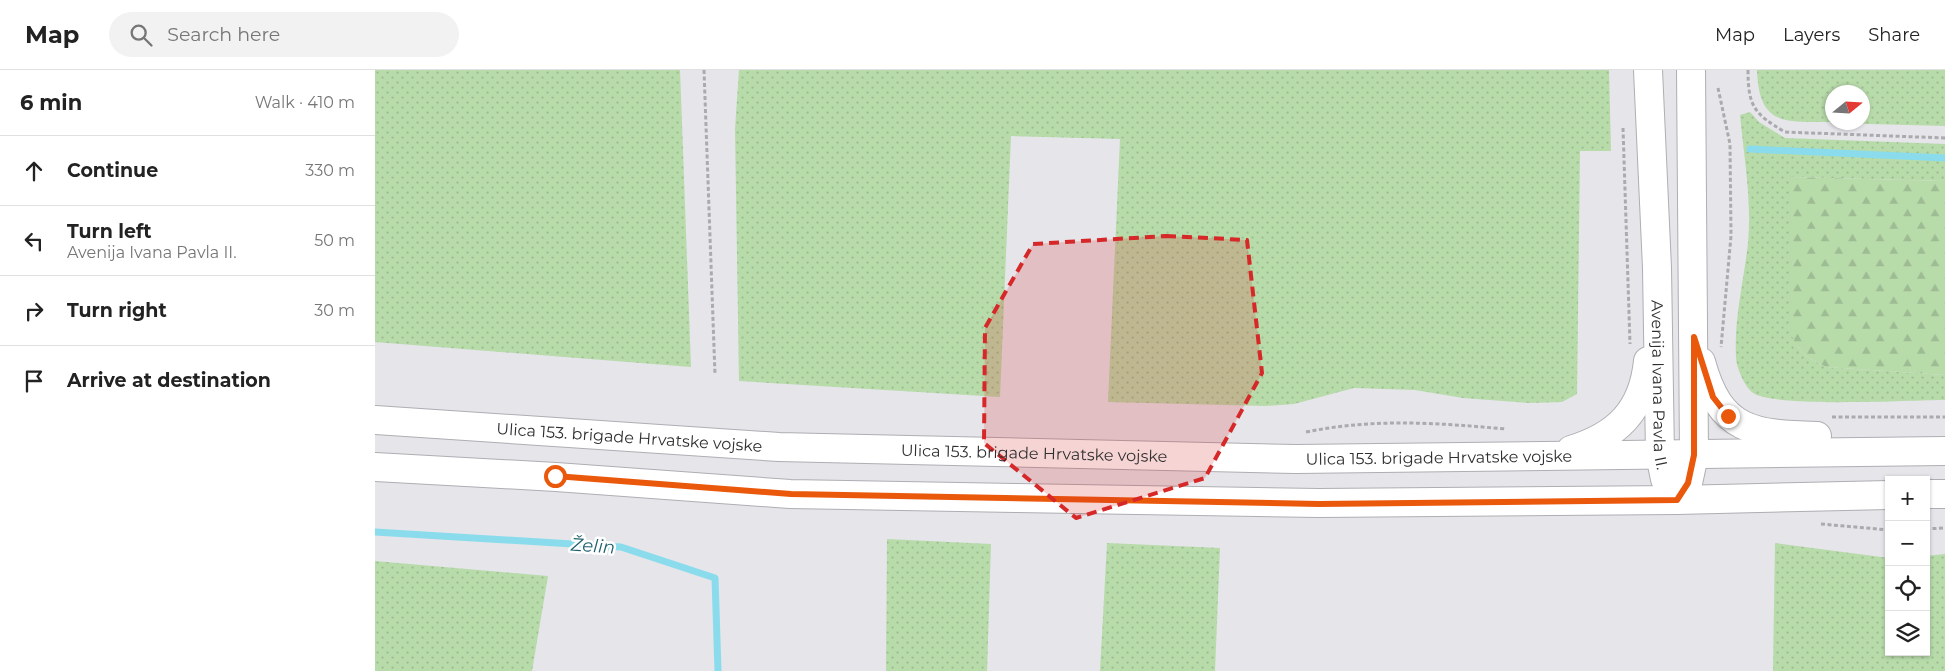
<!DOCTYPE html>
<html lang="en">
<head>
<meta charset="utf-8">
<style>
	:root { --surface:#fff; --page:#f2f2f2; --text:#222; --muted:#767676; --line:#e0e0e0 }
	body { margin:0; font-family:Montserrat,sans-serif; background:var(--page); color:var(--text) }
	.controls { position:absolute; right:15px; bottom:15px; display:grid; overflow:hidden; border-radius:0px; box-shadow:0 1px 4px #0004 }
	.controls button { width:45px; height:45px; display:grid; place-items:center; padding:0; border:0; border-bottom:1px solid var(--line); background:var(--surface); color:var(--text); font:25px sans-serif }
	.compass { position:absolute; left:1450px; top:15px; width:45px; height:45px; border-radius:50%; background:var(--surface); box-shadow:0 1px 4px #0004; rotate:72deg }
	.stop { position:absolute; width:15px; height:15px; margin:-11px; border:4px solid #ea580c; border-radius:50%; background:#fff }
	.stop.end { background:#ea580c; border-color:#fff; box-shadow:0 1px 5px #0008 }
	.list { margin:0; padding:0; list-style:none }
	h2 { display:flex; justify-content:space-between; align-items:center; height:65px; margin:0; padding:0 20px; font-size:21px }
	h2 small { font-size:16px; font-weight:400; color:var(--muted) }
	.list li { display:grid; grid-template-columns:32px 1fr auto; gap:15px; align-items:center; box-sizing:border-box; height:70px; padding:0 20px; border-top:1px solid var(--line) }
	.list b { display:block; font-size:19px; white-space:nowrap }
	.list p { margin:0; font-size:16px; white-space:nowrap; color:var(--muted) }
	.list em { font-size:16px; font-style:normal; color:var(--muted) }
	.icon { flex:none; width:28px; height:28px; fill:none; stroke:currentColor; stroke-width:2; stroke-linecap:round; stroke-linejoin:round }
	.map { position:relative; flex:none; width:1570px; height:601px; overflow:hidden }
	header { display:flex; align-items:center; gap:30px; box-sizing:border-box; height:70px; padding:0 25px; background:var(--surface); border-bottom:1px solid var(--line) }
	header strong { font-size:24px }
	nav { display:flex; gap:28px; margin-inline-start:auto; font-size:18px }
	.search { width:350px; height:45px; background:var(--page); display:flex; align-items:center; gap:12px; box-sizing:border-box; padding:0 18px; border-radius:28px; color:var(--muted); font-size:19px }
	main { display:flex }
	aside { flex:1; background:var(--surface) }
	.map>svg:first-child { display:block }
	.grass { fill:url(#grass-dots) }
	.forest { fill:url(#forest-firs) }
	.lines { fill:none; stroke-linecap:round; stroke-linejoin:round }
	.stream { stroke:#8adcec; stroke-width:7 }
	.major-casing { stroke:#aeaeb3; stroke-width:30 }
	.path { stroke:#ababaf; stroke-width:3; stroke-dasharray:4 2.5; stroke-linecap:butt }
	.major { stroke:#fff; stroke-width:28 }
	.route { stroke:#ea580c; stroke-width:6 }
	.marked { fill:#d62828; fill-opacity:0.2; stroke:#d62828; stroke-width:4; stroke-dasharray:10 6; stroke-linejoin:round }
	.labels { text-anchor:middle; stroke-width:5; stroke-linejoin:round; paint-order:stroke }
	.street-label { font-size:16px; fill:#2f2f31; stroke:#fff }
	.water-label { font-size:18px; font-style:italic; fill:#1e606c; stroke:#fff }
</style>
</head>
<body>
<header>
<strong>Map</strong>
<div class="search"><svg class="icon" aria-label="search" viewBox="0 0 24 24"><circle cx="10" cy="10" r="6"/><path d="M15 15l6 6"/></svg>Search here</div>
<nav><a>Map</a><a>Layers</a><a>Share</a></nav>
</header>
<main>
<aside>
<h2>6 min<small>Walk · 410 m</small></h2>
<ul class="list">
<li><svg class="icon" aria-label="ahead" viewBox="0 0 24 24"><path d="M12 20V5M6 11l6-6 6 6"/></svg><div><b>Continue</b></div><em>330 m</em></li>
<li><svg class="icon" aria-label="left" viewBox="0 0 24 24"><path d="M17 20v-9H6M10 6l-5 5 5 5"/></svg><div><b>Turn left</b><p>Avenija Ivana Pavla II.</p></div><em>50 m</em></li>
<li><svg class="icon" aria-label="right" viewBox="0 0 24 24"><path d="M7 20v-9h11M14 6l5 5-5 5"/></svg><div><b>Turn right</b></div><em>30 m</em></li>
<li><svg class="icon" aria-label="arrive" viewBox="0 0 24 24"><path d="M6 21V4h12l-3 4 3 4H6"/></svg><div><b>Arrive at destination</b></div></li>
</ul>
</aside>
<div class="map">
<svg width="1570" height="601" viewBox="0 0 1570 601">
	<defs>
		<pattern id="grass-dots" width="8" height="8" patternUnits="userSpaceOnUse" patternTransform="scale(1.25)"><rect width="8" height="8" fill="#b8dbaa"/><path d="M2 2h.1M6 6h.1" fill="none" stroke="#9ebc93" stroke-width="1.8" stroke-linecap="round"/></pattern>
		<pattern id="forest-firs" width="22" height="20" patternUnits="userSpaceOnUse" patternTransform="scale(1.25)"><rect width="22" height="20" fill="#b8dbaa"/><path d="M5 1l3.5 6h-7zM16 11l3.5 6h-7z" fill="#9ebc93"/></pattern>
	</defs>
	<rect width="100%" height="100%" fill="#e5e5ea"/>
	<g class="grass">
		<path d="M0 0H305L316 297 0 272Z"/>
		<path d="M364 0H1234L1236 81H1205L1202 324 1187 332 1154 333 1088 328 1040 320 979 318 919 334 890 336 733 332 745 69 636 66 625 327 364 311 360 59Z"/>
		<path d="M1382 0H1570V56L1458 53 1488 52V22H1458L1457 52C1411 51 1384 58 1382 0Z"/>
		<path d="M1375 42 1384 52 1410 68 1570 74V111L1416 107 1422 276 1432 287 1451 297 1570 305V330C1536 330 1401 338 1378 323 1369 316 1361 297 1361 286 1359 248 1369 210 1373 173 1377 131 1369 87 1365 45Z"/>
		<path d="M512 469 616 474 612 601H511Z"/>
		<path d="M732 473 845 478 840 601H725Z"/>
		<path d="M1400 473 1514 488V582H1551V486L1570 484V601H1398Z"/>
		<path d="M0 491 173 506 157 601H0Z"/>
	</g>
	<path class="forest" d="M1415 107 1570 111V305L1451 297 1432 287 1422 276 1414 261Z"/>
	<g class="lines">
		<g class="stream">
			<path d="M1375 79 1570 88"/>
			<path d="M0 462 246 477 340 508 343 601"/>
		</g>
		<g class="major-casing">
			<g id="major">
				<path id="s1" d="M1273 0 1282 198 1285 385 1290 409 1302 430"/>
				<path d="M1326 292C1345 362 1378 364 1442 366"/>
				<path id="s2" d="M0 350 404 377 921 389 1570 381"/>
				<path d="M1196 380C1242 366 1268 341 1273 291"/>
				<path d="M0 397 181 407 415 424 640 428 944 433 1302 430 1514 425"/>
				<path d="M1551 424H1570"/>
				<path d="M1302 430 1313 413 1319 385 1316 0"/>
			</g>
		</g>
		<g class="path">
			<path d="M329 0 340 305"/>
			<path d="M1373 0C1373 36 1379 44 1410 62L1570 68"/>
			<path d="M1343 18 1355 74 1356 166 1346 277"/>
			<path d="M1248 58 1255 274"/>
			<path d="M1457 347H1570"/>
			<path d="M931 362C1001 348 1062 353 1131 359"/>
			<path d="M1446 454 1514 460"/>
			<path d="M1551 459 1568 458"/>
		</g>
		<use href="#major" class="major"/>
	</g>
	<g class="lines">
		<path class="route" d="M180 406 416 424 944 434 1302 430 1313 413 1319 385V267L1338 327 1353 346"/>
	</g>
	<path class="marked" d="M791 166 872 170 887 303 830 408 701 448 609 373 610 258 658 174Z"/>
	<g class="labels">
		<g class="street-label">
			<text dy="6" stroke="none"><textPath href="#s1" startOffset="315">Avenija Ivana Pavla II.</textPath></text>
			<text dy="6" stroke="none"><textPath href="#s2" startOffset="255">Ulica 153. brigade Hrvatske vojske</textPath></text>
			<text dy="6" stroke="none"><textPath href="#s2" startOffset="660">Ulica 153. brigade Hrvatske vojske</textPath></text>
			<text dy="6" stroke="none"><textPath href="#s2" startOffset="1065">Ulica 153. brigade Hrvatske vojske</textPath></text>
		</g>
		<g class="water-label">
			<text transform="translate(218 476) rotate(4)" y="6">Želin</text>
		</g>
	</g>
</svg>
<div class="controls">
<button>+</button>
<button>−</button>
<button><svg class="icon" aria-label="locate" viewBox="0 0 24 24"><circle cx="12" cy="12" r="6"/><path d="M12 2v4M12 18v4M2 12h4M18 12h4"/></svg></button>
<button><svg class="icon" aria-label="layers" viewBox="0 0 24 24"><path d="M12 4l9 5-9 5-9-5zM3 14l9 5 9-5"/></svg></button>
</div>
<svg class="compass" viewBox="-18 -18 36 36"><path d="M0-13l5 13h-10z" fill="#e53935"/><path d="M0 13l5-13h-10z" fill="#767676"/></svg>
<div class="stop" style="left:180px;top:406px"></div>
<div class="stop end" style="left:1353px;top:346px"></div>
</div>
</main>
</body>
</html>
